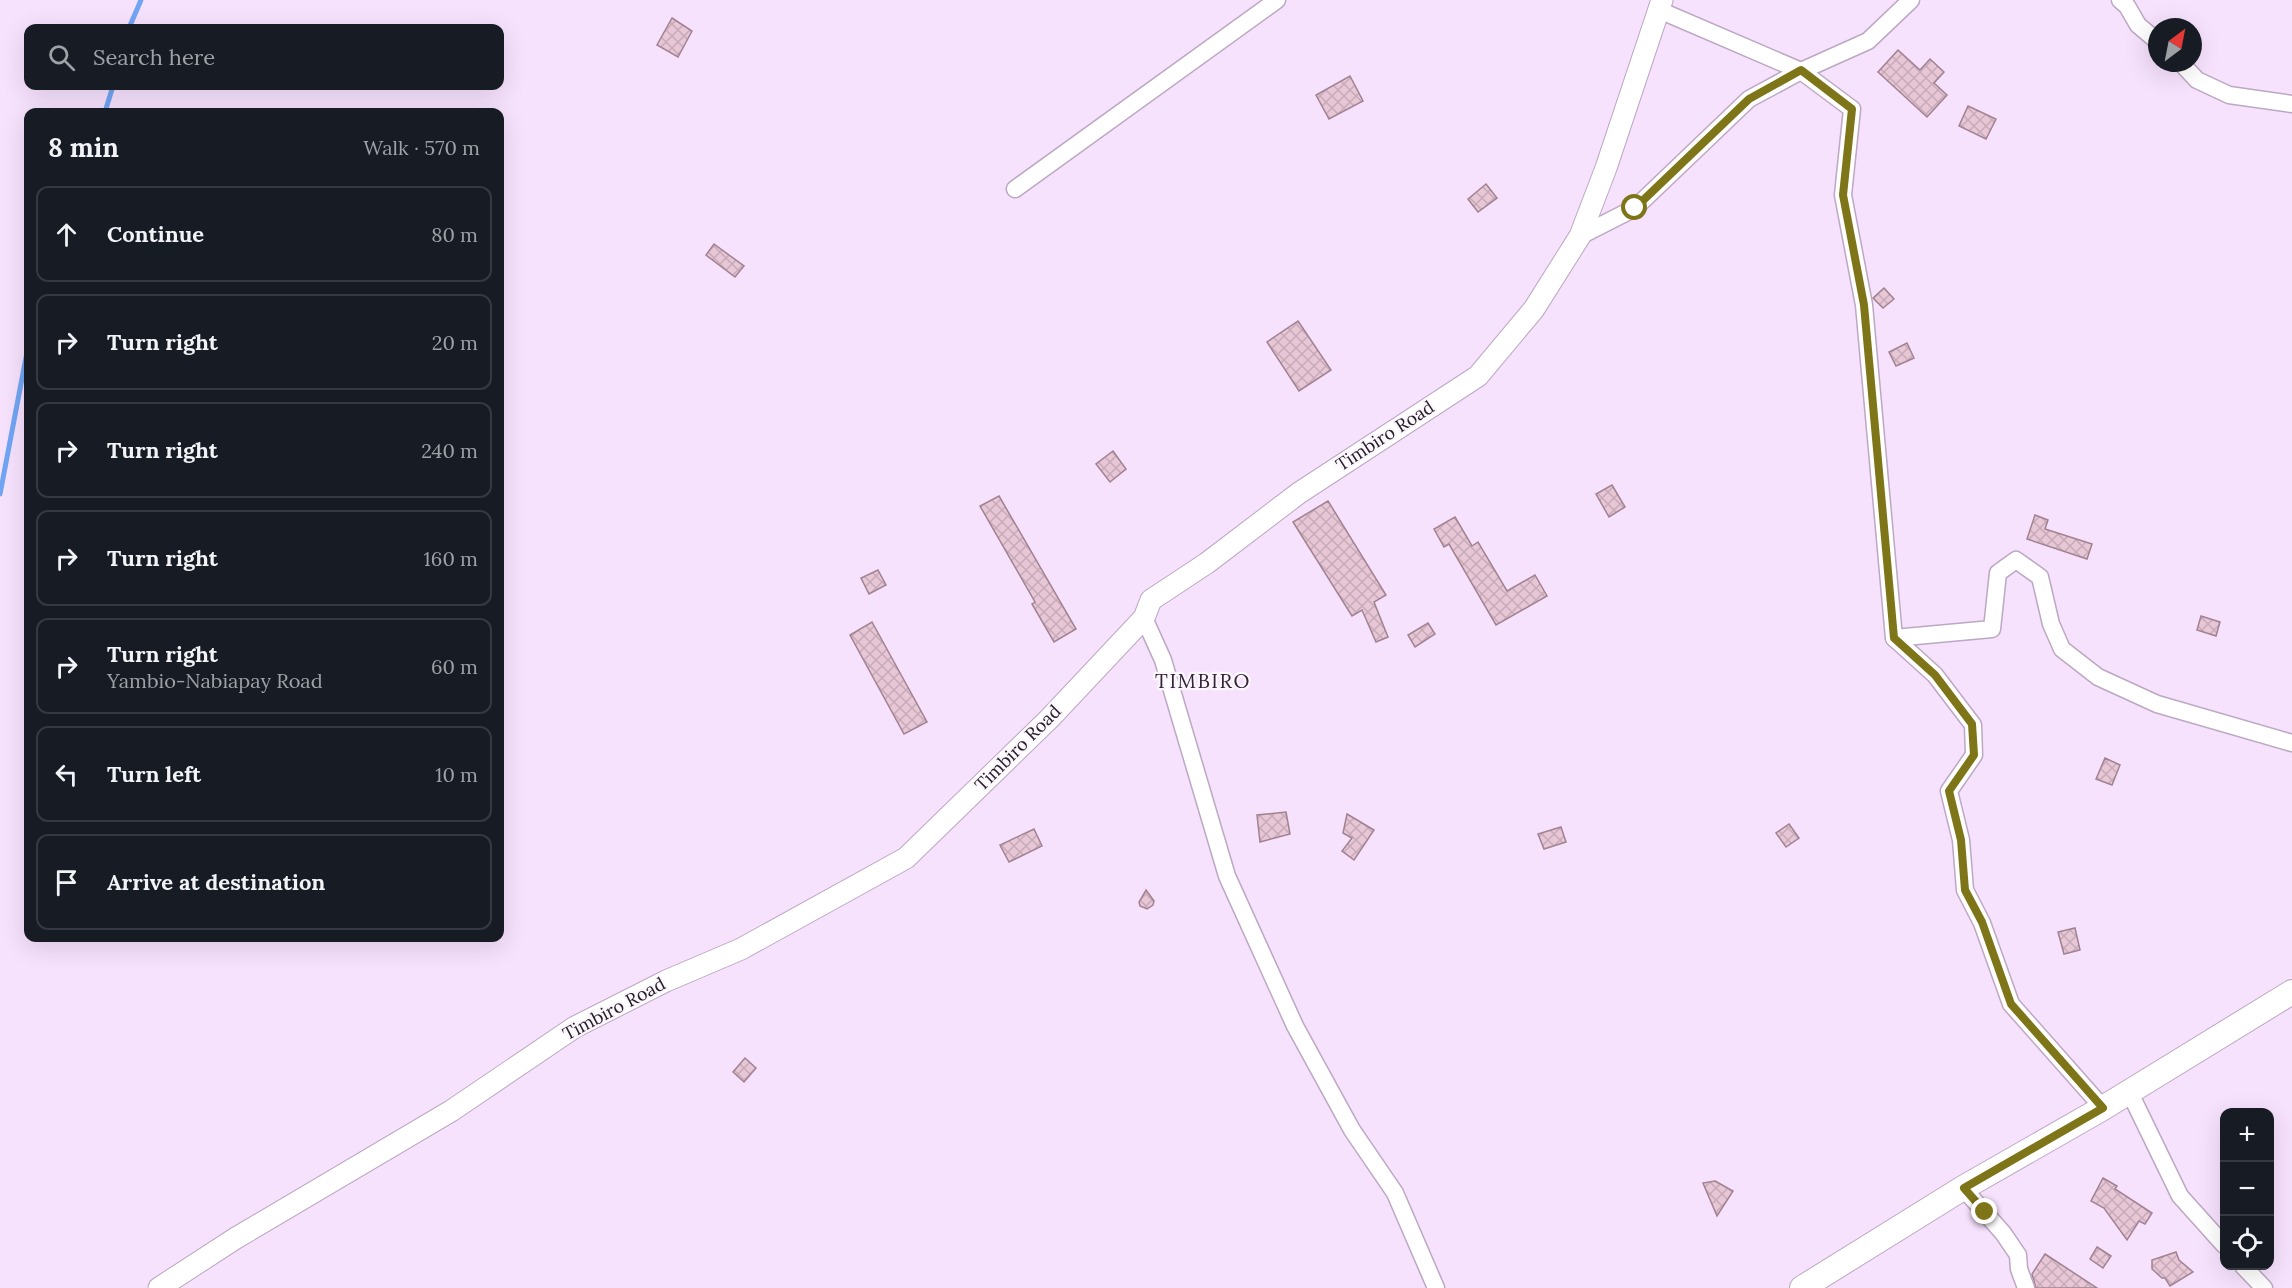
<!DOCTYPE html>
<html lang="en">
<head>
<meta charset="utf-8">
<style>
	:root { --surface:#171b24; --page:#20242c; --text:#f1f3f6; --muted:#9ea1a6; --line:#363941 }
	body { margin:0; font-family:Lora,serif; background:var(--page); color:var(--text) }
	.controls { position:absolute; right:18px; bottom:18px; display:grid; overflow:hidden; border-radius:12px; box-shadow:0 6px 24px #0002 }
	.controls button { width:54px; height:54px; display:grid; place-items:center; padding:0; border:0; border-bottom:2px solid var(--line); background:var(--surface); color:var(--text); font:30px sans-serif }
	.compass { position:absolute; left:2148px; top:18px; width:54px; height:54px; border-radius:50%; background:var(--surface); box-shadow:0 6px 24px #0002; rotate:32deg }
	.stop { position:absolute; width:18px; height:18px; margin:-14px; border:4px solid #7d7518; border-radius:50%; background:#fff }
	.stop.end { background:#7d7518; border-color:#fff; box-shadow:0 2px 6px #0008 }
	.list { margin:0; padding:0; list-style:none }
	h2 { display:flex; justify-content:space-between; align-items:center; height:78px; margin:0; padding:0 24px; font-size:26px }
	h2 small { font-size:20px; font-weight:400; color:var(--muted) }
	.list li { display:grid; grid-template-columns:39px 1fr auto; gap:18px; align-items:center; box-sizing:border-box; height:96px; margin:0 12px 12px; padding:0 12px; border:2px solid var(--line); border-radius:12px }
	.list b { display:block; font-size:22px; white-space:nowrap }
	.list p { margin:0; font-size:20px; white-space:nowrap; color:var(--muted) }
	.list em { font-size:20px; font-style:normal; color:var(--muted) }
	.icon { flex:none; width:33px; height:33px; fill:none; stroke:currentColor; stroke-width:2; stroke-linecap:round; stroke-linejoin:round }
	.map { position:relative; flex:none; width:2292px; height:1288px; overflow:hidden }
	.search { position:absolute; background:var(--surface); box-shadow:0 6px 24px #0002; left:24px; top:24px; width:480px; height:66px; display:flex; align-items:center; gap:15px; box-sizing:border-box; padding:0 21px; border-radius:12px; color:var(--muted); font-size:22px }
	.panel { position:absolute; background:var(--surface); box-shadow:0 6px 24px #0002; left:24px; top:108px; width:480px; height:834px; border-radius:12px }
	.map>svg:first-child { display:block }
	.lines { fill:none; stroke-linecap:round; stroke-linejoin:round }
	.stream { stroke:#71a5f4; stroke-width:5 }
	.building { fill:url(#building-cross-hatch); stroke:#a08291; stroke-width:1.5 }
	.minor-casing { stroke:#bca8c2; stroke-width:19 }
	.tertiary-casing { stroke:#bca8c2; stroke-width:23 }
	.secondary-casing { stroke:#bca8c2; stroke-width:26 }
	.minor { stroke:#fff; stroke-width:16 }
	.tertiary { stroke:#fff; stroke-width:21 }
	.secondary { stroke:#fff; stroke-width:24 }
	.route { stroke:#7d7518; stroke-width:8 }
	.labels { text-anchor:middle; stroke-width:4.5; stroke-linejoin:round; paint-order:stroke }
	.street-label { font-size:18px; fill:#231b25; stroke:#fbf6fc }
	.neighbourhood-label { font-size:20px; letter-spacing:1.5px; fill:#322337; stroke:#fbf6fc }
</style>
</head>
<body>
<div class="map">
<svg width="2292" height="1288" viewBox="0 0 2292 1288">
	<defs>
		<pattern id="building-cross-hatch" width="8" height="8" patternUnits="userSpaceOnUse" patternTransform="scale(1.5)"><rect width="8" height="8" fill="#e7c6d6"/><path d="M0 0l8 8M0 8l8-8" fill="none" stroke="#c6aab8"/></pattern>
	</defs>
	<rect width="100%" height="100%" fill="#f7e2fe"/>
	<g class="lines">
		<g class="stream">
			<path d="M129 28 141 0"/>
			<path d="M105 112 113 86"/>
			<path d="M0 494 28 347"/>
		</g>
	</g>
	<g class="building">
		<path d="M672 18 692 31 678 57 657 45Z"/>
		<path d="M1898 50 1920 70 1930 59 1944 72 1934 83 1947 95 1927 117 1878 72Z"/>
		<path d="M1350 76 1363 101 1329 119 1316 95Z"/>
		<path d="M1968 106 1996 119 1986 139 1959 126Z"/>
		<path d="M1486 184 1497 198 1478 212 1468 199Z"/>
		<path d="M714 244 744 266 735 277 706 255Z"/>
		<path d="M1884 288 1894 299 1883 308 1873 298Z"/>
		<path d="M1298 321 1331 370 1299 391 1267 342Z"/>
		<path d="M1907 343 1914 358 1896 366 1889 352Z"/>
		<path d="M1113 451 1126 469 1110 482 1096 464Z"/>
		<path d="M1612 485 1625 507 1609 517 1596 494Z"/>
		<path d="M999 496 1076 629 1054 642 1032 604 1035 602 980 506Z"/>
		<path d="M1328 501 1386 595 1374 602 1388 637 1376 642 1362 610 1352 616 1293 522Z"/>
		<path d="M2035 515 2048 520 2045 529 2092 544 2087 559 2027 539Z"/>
		<path d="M1455 517 1472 546 1478 542 1507 591 1535 575 1547 596 1496 625 1449 544 1444 547 1434 529Z"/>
		<path d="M878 570 886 585 869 594 861 578Z"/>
		<path d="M2201 616 2220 622 2216 636 2197 630Z"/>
		<path d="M872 622 927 722 904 734 850 635Z"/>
		<path d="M1428 623 1435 634 1415 647 1408 635Z"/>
		<path d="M2105 758 2120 765 2112 785 2096 779Z"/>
		<path d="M1286 812 1290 834 1260 842 1257 815Z"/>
		<path d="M1347 814 1374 830 1354 860 1342 851 1352 838 1343 833Z"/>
		<path d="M1789 824 1799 838 1786 847 1776 833Z"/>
		<path d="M1561 827 1566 842 1544 849 1538 834Z"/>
		<path d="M1034 829 1042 846 1009 862 1000 845Z"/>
		<path d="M1146 890 1154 901 1153 905 1147 909 1140 906 1139 902Z"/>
		<path d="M2075 928 2080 950 2064 954 2058 932Z"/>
		<path d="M745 1058 756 1068 744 1082 733 1072Z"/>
		<path d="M2103 1178 2117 1186 2115 1189 2152 1213 2145 1224 2139 1221 2127 1240 2104 1208 2091 1201Z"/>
		<path d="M1715 1181 1733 1191 1717 1216 1703 1183Z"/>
		<path d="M2097 1247 2111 1256 2103 1268 2090 1259Z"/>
		<path d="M2176 1252 2179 1260 2193 1272 2170 1286 2165 1278H2162L2152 1269V1260Z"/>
		<path d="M2045 1254 2097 1288H2036L2032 1274Z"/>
	</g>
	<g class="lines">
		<g class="minor-casing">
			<g id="minor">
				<path d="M2120 0 2127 6 2138 25 2157 41"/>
				<path d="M1659 10 1801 71 1852 109 1843 195 1864 305 1894 638 1935 675 1973 725 1974 755 1949 791 1961 840 1965 890 1982 923 2011 1004 2103 1108"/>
				<path d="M2181 63 2197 80 2229 95 2292 104"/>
				<path d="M1015 189 1277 0"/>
				<path d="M1580 236 1635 208 1749 99 1801 71 1868 41 1911 0"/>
				<path d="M1144 618 1163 660 1227 876 1295 1026 1352 1130 1395 1193 1436 1288"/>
				<path d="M1894 638 1992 629 1998 573 2016 560 2040 577 2051 624 2062 649 2098 677 2157 704 2292 743"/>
				<path d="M2129 1091 2180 1196 2224 1245"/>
				<path d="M1963 1188 2003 1233 2018 1255 2019 1269 2026 1288"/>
				<path d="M2243 1266 2264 1288"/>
			</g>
		</g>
		<g class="tertiary-casing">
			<path id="tertiary" d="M159 1288 236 1238 451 1111 575 1027 666 981 741 949 906 858 1050 718 1144 618 1151 600 1207 563 1299 493 1478 376 1534 309 1580 236 1606 168 1662 0"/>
		</g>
		<g class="secondary-casing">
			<path id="secondary" d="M1802 1288 1963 1188 2103 1108 2292 992"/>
		</g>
		<use href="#minor" class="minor"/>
		<use href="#tertiary" class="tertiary"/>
		<use href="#secondary" class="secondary"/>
	</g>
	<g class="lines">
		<path class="route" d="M1635 208 1749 99 1801 70 1852 109 1843 195 1864 305 1894 638 1935 675 1972 724 1974 755 1949 791 1961 840 1965 890 1982 922 2011 1004 2103 1108 1964 1188 1985 1212"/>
	</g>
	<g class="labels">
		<g class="street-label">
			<text transform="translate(1385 436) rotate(-33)" y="6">Timbiro Road</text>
			<text transform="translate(1018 748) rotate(-45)" y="6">Timbiro Road</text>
			<text transform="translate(614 1009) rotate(-28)" y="6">Timbiro Road</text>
		</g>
		<g class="neighbourhood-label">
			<text x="1203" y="688">TIMBIRO</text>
		</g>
	</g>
</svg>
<div class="controls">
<button>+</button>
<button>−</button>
<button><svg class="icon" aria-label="locate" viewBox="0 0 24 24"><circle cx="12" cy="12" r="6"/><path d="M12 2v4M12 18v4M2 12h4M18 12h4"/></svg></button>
</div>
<svg class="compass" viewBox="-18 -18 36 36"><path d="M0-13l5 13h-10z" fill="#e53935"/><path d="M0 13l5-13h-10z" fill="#9ea1a6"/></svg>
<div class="stop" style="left:1635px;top:208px"></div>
<div class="stop end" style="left:1985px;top:1212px"></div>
<div class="search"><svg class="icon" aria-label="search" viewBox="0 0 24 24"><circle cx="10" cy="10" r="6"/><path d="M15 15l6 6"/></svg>Search here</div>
<section class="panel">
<h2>8 min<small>Walk · 570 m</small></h2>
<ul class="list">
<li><svg class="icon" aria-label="ahead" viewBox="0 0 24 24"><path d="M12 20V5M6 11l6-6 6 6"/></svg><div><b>Continue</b></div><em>80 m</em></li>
<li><svg class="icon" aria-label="right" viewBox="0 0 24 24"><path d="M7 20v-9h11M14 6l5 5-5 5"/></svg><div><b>Turn right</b></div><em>20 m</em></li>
<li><svg class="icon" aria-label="right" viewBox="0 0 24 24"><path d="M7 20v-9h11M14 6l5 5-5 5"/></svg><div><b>Turn right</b></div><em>240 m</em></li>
<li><svg class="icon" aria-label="right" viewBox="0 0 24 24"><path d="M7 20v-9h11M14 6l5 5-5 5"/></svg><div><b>Turn right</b></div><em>160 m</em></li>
<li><svg class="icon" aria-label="right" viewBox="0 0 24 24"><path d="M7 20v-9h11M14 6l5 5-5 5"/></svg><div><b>Turn right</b><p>Yambio-Nabiapay Road</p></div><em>60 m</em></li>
<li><svg class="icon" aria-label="left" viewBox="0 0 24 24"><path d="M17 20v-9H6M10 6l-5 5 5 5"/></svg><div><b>Turn left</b></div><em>10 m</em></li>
<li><svg class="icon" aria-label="arrive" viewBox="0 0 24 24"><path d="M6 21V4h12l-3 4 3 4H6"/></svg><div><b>Arrive at destination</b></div></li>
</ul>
</section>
</div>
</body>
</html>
